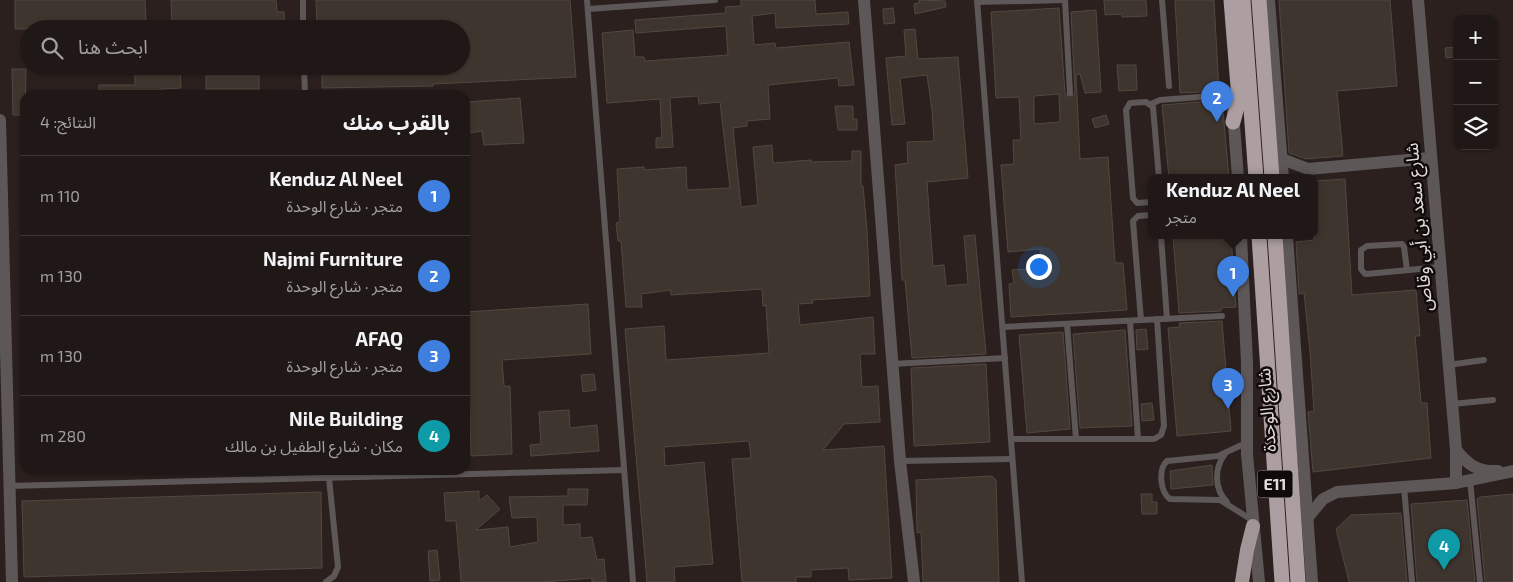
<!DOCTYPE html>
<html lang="ar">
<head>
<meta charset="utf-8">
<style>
	:root { --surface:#201816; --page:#2d2523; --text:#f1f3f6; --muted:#a2a0a1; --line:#3d3735; --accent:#db2777 }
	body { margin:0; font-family:"Exo 2","Noto Sans Arabic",sans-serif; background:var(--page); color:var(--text); direction:rtl }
	.controls { position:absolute; right:15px; top:15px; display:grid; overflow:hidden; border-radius:10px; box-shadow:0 1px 4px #0004 }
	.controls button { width:45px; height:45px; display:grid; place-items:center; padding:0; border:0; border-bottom:1px solid var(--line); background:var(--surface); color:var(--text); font:25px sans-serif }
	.you { position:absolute; left:1038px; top:266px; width:18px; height:18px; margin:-12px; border:4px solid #fff; border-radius:50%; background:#1a73e8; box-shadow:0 0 0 8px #1a73e833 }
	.badge { display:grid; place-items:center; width:32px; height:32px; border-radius:50%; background:var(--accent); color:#fff; font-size:16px; font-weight:700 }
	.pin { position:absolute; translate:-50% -41px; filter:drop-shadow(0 1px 2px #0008) }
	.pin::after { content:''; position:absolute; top:26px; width:18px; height:15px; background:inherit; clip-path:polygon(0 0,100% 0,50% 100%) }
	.popup { position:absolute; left:1148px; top:174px; width:170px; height:65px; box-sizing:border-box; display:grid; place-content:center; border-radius:10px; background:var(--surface); filter:drop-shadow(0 1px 4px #0005); font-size:16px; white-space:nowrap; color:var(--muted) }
	.popup b { font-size:19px; color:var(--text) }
	.popup::after { content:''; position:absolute; left:50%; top:100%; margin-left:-10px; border:10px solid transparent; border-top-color:var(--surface) }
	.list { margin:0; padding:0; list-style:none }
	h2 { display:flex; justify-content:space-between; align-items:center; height:65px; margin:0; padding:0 20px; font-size:21px }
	h2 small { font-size:16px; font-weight:400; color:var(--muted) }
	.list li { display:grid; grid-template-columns:32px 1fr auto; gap:15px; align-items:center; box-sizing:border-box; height:80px; padding:0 20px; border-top:1px solid var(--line) }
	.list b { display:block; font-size:19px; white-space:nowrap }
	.list p { margin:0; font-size:16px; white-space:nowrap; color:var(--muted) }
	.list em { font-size:16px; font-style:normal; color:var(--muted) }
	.icon { flex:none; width:28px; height:28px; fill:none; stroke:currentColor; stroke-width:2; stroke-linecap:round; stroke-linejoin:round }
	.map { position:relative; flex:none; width:1513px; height:582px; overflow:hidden; direction:ltr }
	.search { position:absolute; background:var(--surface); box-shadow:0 1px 4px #0004; left:20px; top:20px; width:450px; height:55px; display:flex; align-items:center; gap:12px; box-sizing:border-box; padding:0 18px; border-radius:28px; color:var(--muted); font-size:19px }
	.panel { position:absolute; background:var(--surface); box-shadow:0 1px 4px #0004; left:20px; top:90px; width:450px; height:385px; border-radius:15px; direction:rtl }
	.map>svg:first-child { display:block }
	.building { fill:#3e352e; stroke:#514841; fill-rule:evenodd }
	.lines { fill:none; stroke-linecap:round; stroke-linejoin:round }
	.service { stroke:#5d5758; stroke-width:6 }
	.minor { stroke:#5d5758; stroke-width:12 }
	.trunk { stroke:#a29597; stroke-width:14 }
	.motorway { stroke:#ad9fa1; stroke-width:15 }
	.labels { text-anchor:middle; stroke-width:5; stroke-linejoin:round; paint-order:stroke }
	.shield { fill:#100b0a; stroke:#a49d9c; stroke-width:1 }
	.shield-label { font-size:16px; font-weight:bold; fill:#e4dcdb }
	.street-label { font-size:18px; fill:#e4dcdb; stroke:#100b0a }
</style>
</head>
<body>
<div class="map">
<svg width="1513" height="582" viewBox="0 0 1513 582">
	<rect width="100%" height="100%" fill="#2b201e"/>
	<g class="building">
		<path d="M15 0H145L146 20 73 24V29H15Z"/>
		<path d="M171 0H276L277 12H284L285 29H172Z"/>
		<path d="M316 0H570L576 77 433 84V86L322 88V66H461V28L317 29Z"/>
		<path d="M741 0H815L816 14 848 12 849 24 776 28 775 13 752 16 754 45 775 43 776 48 849 42 854 85 839 86 838 78 768 85 770 119 747 121V126L733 128 741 207 758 205 753 147 772 145 773 163 811 160V162L852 161V151H861V186H863L867 230 870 296 812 300 813 303 798 304 800 325 873 317 875 354H860L862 387 878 386 880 422 844 424 823 450 884 446 892 578 849 580 848 568 811 570V577H796V582H742L732 459 751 458 749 441 664 447 665 466 704 462 713 564 674 567 675 582H647L625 329 664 326 666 360 769 353 766 305 763 306 762 289 671 295V290L641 294 642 307H626L621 241H618L616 223 620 222 617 169 644 167V170L686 167 687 190 730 188 720 102 699 104 698 96 670 98 673 147 656 148V138H662L660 99 607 103 602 33 633 30 635 57H644L645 61 728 55 726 26 636 33 635 20 726 13 725 7 741 6Z"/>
		<path d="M919 0 945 1 946 7 915 14 914 4 919 3Z"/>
		<path d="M1104 0H1146L1147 16 1122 17V14L1105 15Z"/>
		<path d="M1175 0H1214L1219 91 1180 93Z"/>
		<path d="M1279 0H1390L1397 86 1337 91 1343 156 1306 159 1289 153Z"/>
		<path d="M893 8 895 23 884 24 883 9Z"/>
		<path d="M1059 8 1065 93 1070 98 1075 93 1071 12 1096 10 1101 92 1085 93 1080 74 1076 75 1080 159 1108 157 1115 263H1123L1127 310 1011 317 1009 284 1014 283 1012 270 1041 268 1040 249 1008 252 1001 165 1014 164 1013 140H1021L1019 97 996 98 991 12ZM1059 94 1060 122 1034 124V96Z"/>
		<path d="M915 29 918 59 958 57 968 178 927 182 933 266 944 265 946 286 968 284 964 236 975 235 986 354 912 358 905 280H902L895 165 908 163 907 142 934 141 932 110 927 75 900 78 905 124 892 125 886 58 906 56 904 30Z"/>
		<path d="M1456 47 1457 57 1446 58 1445 48Z"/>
		<path d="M1117 65H1136L1137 90 1119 91Z"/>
		<path d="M135 66H180L181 88 161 89V95H99V85H135Z"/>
		<path d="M12 69H26L25 115H13Z"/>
		<rect x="206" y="76" width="53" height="13"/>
		<path d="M520 98 524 143 484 145 482 131 469 133 466 102Z"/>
		<path d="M1222 100 1229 178H1169L1162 105Z"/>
		<path d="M835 106H853V119H857V130H838Z"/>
		<path d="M1106 115 1109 124 1095 128 1092 119Z"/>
		<path d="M1345 179 1352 295 1416 290 1420 336H1415L1421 403H1427L1431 458 1313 472 1308 412 1314 411 1310 352 1304 293 1299 294 1296 242 1314 240V181Z"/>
		<path d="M1173 236H1231L1236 307 1221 308V311L1179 313Z"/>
		<path d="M588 304 591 354 502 360 504 386H510L512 454 471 456 469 384H465V312Z"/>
		<path d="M1222 321 1231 431 1177 436 1168 328 1180 327 1179 323Z"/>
		<path d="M1146 329 1148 349 1137 350 1136 330Z"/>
		<path d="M1125 330 1132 426 1080 428 1073 334Z"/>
		<path d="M1063 332 1070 429 1027 433 1019 335Z"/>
		<path d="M986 364 990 442 914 446 911 368Z"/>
		<path d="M594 374 596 390 583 392 581 375Z"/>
		<path d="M1152 403 1154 420 1142 421 1141 404Z"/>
		<path d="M569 410 570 428 597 425 599 451 531 456 530 445 541 444 539 412Z"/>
		<path d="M1212 465 1213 485 1171 489 1170 471Z"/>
		<path d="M992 476 996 480 999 582H923L921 532 917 533 916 480Z"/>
		<path d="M568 489H588L587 505H563V525L580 524V538L592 537 597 560 604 559 606 582H592V578L544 582H461L456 521H446L444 493 479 491V501L487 495 500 509 476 530 508 527 510 547 538 542 537 517 512 518 509 497 568 496Z"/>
		<path d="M321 492 322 568 24 577 22 501Z"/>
		<path d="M1141 494H1152V502H1157V514H1142Z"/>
		<path d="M1513 494V582H1485L1477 499 1480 497Z"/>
		<path d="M1467 500 1475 582H1417L1411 504Z"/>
		<path d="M1401 513 1407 582H1349L1336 529 1351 515Z"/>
		<path d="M437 550 440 580 430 581 428 551Z"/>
	</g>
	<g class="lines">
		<g class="service">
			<path d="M303 0V29"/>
			<path d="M587 0 633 582"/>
			<path d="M977 0 1022 582"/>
			<path d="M1065 0 1070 93"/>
			<path d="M1162 0 1169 86"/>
			<path d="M978 2 1065 0"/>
			<path d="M588 9 715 0"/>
			<path d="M304 66 305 95"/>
			<path d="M1151 104 1160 100 1226 95 1232 98"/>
			<path d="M1152 202 1137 203 1133 198 1126 110 1130 103 1146 102 1153 107 1159 178"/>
			<path d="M1161 236 1167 319"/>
			<path d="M1407 270 1404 247 1402 244 1367 246 1361 250V269L1365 274H1367L1440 267"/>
			<path d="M1141 320 1133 221 1138 216 1152 215"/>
			<path d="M1130 321 1138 439"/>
			<path d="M1067 324 1076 439"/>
			<path d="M1003 327 1222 316"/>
			<path d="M892 364 1005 358"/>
			<path d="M1448 365 1484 360"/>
			<path d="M1452 404 1493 400"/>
			<path d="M1011 439H1154L1161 435 1164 426 1157 319"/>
			<path d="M1246 443 1218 456 1167 461C1158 469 1160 492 1170 499L1220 500 1252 520"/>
			<path d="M1225 454C1214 468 1214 489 1227 502"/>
			<path d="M900 461 1012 459"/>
			<path d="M1470 480 1480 582"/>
			<path d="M9 486 624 470"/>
			<path d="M1404 486 1412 582"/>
			<path d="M326 582 334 576 338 567 329 478"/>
		</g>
		<g class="minor">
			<path d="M864 0 900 461 914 582"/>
			<path d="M1269 0 1283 178"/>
			<path d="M1418 0 1456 450V483"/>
			<path d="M1233 112 1238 178"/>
			<path d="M0 120 12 582"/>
			<path d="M1282 159 1308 169 1431 158"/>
			<path d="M1241 236 1247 363V454L1259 582"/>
			<path d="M1287 236 1312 582"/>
			<path d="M1456 450C1468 465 1478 472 1498 471"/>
			<path d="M1308 517 1323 499 1337 492 1456 483 1513 471"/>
		</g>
		<path class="trunk" d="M1242 582 1247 550 1253 526"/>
		<g class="motorway">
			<path d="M1231 0 1239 99 1233 122"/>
			<path d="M1243 0 1256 178"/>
			<path d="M1259 0 1272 178"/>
			<path d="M1259 236 1282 582"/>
			<path d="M1275 236 1298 582"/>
		</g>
	</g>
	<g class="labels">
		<rect class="shield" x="1257.5" y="470.5" width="35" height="27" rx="4"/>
		<g class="shield-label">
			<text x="1275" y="490">E11</text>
		</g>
		<g class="street-label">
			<text transform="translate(1419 227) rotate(-95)" y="6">شارع سعد بن أبي وقاص</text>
			<text transform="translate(1267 410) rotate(-94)" y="6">شارع الوحدة</text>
		</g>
	</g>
</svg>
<div class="controls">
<button>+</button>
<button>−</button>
<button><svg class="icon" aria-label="layers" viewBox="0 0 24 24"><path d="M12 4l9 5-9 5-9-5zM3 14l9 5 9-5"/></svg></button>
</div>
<div class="you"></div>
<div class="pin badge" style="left:1233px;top:297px;background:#3f7fe0">1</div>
<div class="popup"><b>Kenduz Al Neel</b>متجر</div>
<div class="pin badge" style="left:1217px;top:122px;background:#3f7fe0">2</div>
<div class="pin badge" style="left:1228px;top:409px;background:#3f7fe0">3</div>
<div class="pin badge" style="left:1444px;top:570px;background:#0f9aa8">4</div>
<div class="search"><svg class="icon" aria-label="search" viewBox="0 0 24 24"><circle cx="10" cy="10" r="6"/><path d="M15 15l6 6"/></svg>ابحث هنا</div>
<section class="panel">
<h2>بالقرب منك<small>النتائج: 4</small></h2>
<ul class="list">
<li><span class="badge" style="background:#3f7fe0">1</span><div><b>Kenduz Al Neel</b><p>متجر · شارع الوحدة</p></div><em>110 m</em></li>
<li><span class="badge" style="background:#3f7fe0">2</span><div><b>Najmi Furniture</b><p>متجر · شارع الوحدة</p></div><em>130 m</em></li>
<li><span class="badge" style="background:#3f7fe0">3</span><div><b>AFAQ</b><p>متجر · شارع الوحدة</p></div><em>130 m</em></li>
<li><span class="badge" style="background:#0f9aa8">4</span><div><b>Nile Building</b><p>مكان · شارع الطفيل بن مالك</p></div><em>280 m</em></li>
</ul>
</section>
</div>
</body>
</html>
